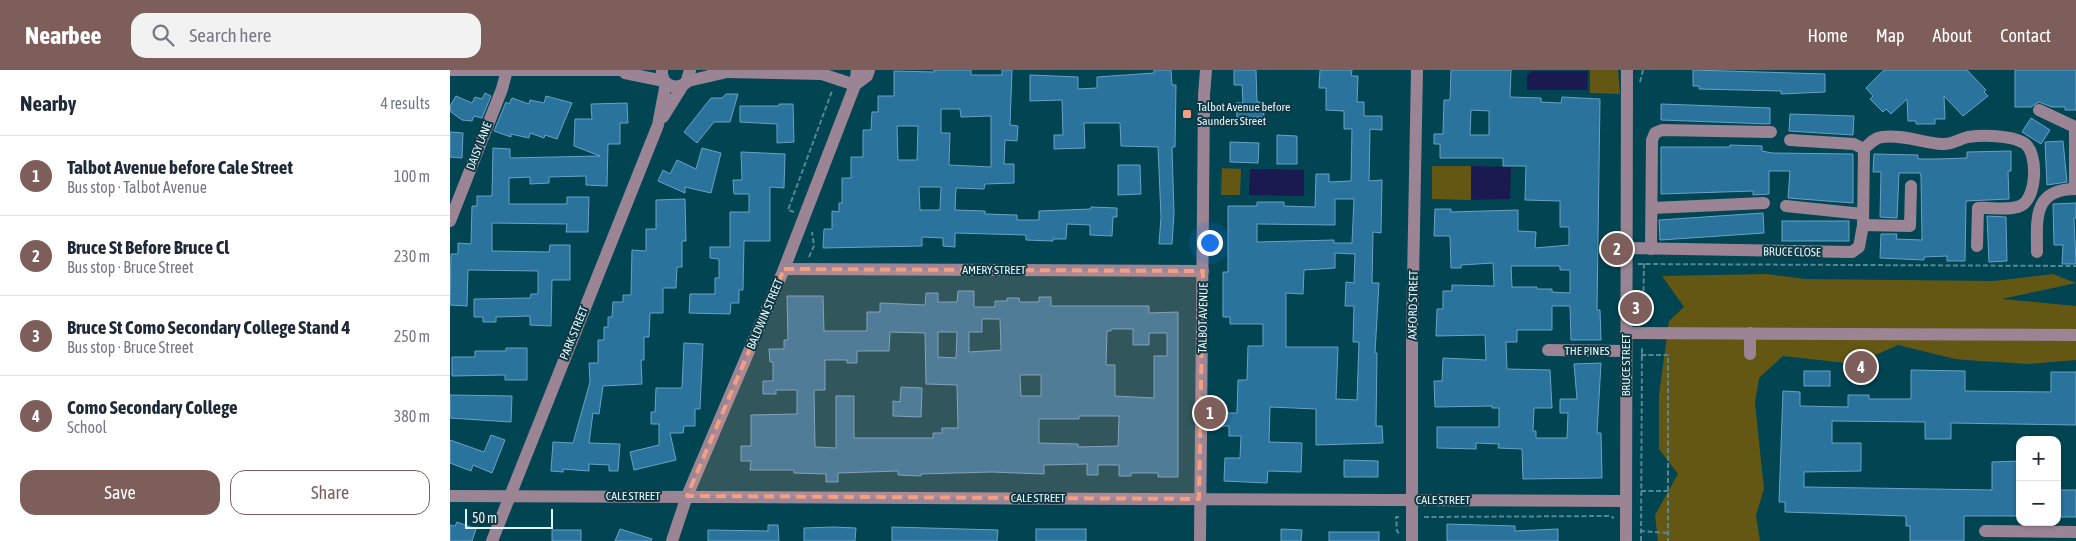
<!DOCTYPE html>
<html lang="en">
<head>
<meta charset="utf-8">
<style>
	:root { --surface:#fff; --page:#f2f2f3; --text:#1f2937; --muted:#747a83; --line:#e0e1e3; --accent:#7e5e5a }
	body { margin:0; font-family:"Asap Condensed",sans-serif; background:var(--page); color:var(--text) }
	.controls { position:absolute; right:15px; bottom:15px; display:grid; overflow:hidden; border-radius:10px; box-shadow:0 1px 4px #0004 }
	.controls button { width:45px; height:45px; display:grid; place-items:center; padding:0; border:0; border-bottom:1px solid var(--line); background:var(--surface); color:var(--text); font:25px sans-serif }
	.scale { position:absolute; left:15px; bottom:12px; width:88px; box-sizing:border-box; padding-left:5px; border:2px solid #e2f7fd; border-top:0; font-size:14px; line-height:18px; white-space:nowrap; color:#e2f7fd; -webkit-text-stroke:4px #0f3842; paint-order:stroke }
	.you { position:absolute; left:759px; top:172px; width:18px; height:18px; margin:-12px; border:4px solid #fff; border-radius:50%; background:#1a73e8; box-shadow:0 0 0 8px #1a73e833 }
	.badge { display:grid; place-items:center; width:32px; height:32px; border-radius:50%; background:var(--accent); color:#fff; font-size:16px; font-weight:700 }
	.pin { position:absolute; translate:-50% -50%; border:2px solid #fff; box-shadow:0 1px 5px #0006 }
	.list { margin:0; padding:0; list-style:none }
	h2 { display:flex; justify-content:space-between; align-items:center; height:65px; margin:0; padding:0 20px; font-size:21px }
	h2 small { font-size:16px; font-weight:400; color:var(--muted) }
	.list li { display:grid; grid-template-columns:32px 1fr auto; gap:15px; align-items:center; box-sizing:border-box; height:80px; padding:0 20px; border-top:1px solid var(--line) }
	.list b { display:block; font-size:19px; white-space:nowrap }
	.list p { margin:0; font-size:16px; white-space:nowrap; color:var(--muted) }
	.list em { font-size:16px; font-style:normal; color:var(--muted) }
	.actions { display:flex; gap:10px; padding:15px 20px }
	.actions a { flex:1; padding:11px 0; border:1px solid var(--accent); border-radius:15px; text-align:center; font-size:18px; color:var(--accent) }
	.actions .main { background:var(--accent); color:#fff }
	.icon { flex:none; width:28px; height:28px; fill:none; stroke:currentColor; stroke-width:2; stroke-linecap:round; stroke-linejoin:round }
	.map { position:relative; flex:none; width:1626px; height:471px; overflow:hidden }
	header { display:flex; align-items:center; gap:30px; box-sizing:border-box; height:70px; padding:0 25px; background:var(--accent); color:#fff }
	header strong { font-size:24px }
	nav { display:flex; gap:28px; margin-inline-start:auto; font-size:18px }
	.search { width:350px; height:45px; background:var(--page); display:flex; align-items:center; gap:12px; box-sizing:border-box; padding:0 18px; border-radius:15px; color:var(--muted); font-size:19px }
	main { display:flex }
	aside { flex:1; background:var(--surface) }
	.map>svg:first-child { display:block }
	.green { fill:#645714 }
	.water { fill:#1a1a50 }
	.building { fill:#29739c; stroke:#6aa2c5; fill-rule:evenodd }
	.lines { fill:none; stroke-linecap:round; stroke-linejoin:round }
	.path { stroke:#568892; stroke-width:2; stroke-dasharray:5 2.5; stroke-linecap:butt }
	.minor { stroke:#9b8594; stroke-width:12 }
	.marked { fill:#f39f85; fill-opacity:0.2; stroke:#f39f85; stroke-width:4; stroke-dasharray:10 6; stroke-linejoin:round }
	.poi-dot { fill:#f39f85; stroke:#0f3842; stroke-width:2 }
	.labels { text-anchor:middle; stroke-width:4; stroke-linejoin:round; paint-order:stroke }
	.poi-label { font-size:12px; fill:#e2f7fd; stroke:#0f3842; text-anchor:start }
	.street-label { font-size:12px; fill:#e2f7fd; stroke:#0f3842 }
</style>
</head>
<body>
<header>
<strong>Nearbee</strong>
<div class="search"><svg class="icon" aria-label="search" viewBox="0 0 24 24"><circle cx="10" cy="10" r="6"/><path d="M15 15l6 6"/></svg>Search here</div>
<nav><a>Home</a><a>Map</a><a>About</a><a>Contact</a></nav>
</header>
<main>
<aside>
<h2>Nearby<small>4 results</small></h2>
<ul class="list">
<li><span class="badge">1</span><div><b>Talbot Avenue before Cale Street</b><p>Bus stop · Talbot Avenue</p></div><em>100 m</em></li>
<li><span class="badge">2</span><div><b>Bruce St Before Bruce Cl</b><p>Bus stop · Bruce Street</p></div><em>230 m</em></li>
<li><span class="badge">3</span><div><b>Bruce St Como Secondary College Stand 4</b><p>Bus stop · Bruce Street</p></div><em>250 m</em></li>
<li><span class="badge">4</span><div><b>Como Secondary College</b><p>School</p></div><em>380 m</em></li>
</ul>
<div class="actions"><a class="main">Save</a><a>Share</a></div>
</aside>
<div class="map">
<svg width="1626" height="471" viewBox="0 0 1626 471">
	<rect width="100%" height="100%" fill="#014452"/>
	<g class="green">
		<path d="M1140 0H1168L1170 24 1140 23Z"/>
		<path d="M982 96H1021V130L982 129Z"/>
		<path d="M772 98 791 99 790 125H771Z"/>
		<path d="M1317 204 1355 209 1544 211 1603 204 1626 213 1552 229 1626 236V290L1579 294 1530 291 1505 289 1448 275 1405 294 1333 286 1309 308 1305 333 1314 419 1306 445 1310 471H1208L1205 445 1228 404 1209 379V325L1219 251 1234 237 1212 206Z"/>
	</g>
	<g class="water">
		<path d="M1082 1H1138L1137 20H1077V5Z"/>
		<path d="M1021 96 1061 97 1060 129 1021 130Z"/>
		<path d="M800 99 854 100V126L799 125Z"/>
	</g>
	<g class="building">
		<path d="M484 0H521V5H552V0H562L560 55 568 56 567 71 555 70 554 94H564V113L535 114 534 119 506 118 505 140 535 141V144L567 145V150H589V141L641 139V137L667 138V147H663L662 166 640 165V155L617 154 616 169H603V171L576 170V165L505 163V177L493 176V168L472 167V176L373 178 374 159H382V141L389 142V133H392V108H401V87H413V60H421L422 42H428V26H444V1L484 2ZM491 39H510L511 47 541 46V97L499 95 500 63H491ZM447 56H468L467 90H448ZM469 117H491L490 140H470Z"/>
		<path d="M704 0H721L722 15H726L725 77H722L724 144 722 174H709L711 147 708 77 671 76 670 53H634L635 78 604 79V65H613L612 30 580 31V5L628 7V19L647 18V7L704 3Z"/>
		<path d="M784 0H806L807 32H813L814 47 787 48 786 33H793L792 15H784Z"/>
		<path d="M870 0H902L901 6H908L907 32H914V46H932V60L920 59 919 111 932 110 931 163 923 162 922 213H929L925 283H927L926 356H932L933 373 866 375V339L820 337 819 372 852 373 851 402 818 401 817 413 774 411 775 388H790L791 366H779V356H771L772 343H787L788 310H797L798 276H813V254H780V247H773V202H778V136H807V132H834V136L865 137 866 104H879V112L901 111 902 59H894V41L876 40V18H869ZM885 129H904L902 173H884V170L807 172V154L885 155ZM885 183 905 184 904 213 896 212 895 236H904L903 272H909L907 330 886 329 888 277H836V223L853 224 854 200 885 198Z"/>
		<path d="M1001 0H1061L1060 27 1091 28V32L1111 33 1112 27 1150 29 1147 240H1150L1151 270H1121L1120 236H1102V260H1067V272H1056L1057 299 1100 300 1102 338H1084L1083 361H1086V368H1117L1118 343H1110V329H1127L1124 294 1151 293 1147 363H1151L1152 408 1073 409 1072 379 1048 378 1049 374 1026 373V379L987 378V357H1049V338H1042V336L985 337 984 311H992L993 288 1036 290 1035 265 986 266 987 239H993V221H1002V215L1044 216 1043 193 1011 195V198H1001L1000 166H984L985 139H1001V142L1068 140V161L1086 162 1085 178 1119 175V157H1110V131L1075 130 1076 96H1053V88H990V74H984V64H993L994 30H1000ZM1021 40 1039 41V65H1020ZM1061 196H1110V200H1120V223L1102 222V219H1087V217H1062Z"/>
		<path d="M1243 0 1375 4V22L1331 24V21L1249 19V16H1243Z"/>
		<path d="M1434 0H1517L1536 20 1534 22 1538 26 1513 46 1494 26 1495 49H1485V54H1466V51H1458L1457 29 1441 44 1436 39 1433 42 1420 29 1423 26 1416 18Z"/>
		<path d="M1565 0H1626V40H1615V37H1602L1589 32 1581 37H1565Z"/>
		<path d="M35 23 41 26 32 48 24 46 22 51 12 50 1 42 0 36 6 26 22 33 25 27 32 29Z"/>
		<path d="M276 24H288L280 52H264L247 73 234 62 261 28H272Z"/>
		<path d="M96 26 122 33 107 69 95 65 94 68 80 63 79 68 61 64V67L44 61 56 32 59 34 62 28 79 34 80 30 94 33Z"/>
		<path d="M177 33 178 53H170V74H158L157 116 136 115V106L99 107V113L80 114V107L59 108V134H117V127H139L138 162H116L117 154 42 153V181L99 182 100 175H120V210H102L101 256 80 255V246L46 247V252H33V247H24V229L80 228 81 224H88V201L18 200 17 236 0 235 1 184H8V173L21 174 22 136H27V126H42L43 78 60 79V88L150 86 124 76 125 49H142L141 34Z"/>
		<path d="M329 34H343L344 72 327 73V54L290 52V36H329Z"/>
		<path d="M1211 34 1320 38V54L1211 50Z"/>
		<path d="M1340 44 1404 46 1403 65 1339 61Z"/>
		<path d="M1581 48 1600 60 1591 74 1572 62Z"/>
		<path d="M0 62 13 63 12 88 0 87Z"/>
		<path d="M827 65 847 66V94H827Z"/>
		<path d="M1613 71 1617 112 1597 115 1595 72Z"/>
		<path d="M780 72 809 73 808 93 780 92Z"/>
		<path d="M1280 75 1312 76V81L1322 83 1403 84V133L1338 128 1340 101H1319V124L1303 125V121L1211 124V77H1280Z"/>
		<path d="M252 78 271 83 261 123 235 117V123L208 111 213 100 220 104 227 90 246 99Z"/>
		<path d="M1561 81V101H1558L1559 129 1516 131 1515 191H1497V186L1474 187V190L1430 188 1431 164H1447L1446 169 1472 170 1471 107 1470 103H1449L1447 148 1430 147 1431 102H1423L1424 84 1468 85V89H1487L1517 88V82Z"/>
		<path d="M291 82 335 84 334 118 320 117V171H294L293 220H289V233H281L280 244 239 243 240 224H265V208H269V189L260 188V177H280V142H299V124H284L283 110H292Z"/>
		<path d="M668 95H690L691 124 668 125Z"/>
		<path d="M235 129 236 171H232V197H227L226 218H213V243H200L199 267H194V290H191L192 314 153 316 149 344 143 343 139 373 170 374 168 401H159V395L139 394V401L113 399V402L101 401 103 372 123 373 140 312 139 293H148V270H154V257H158V247H162L163 232H173V225H181L182 180 196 181V159H206V130Z"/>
		<path d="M1626 133V148H1624L1626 194H1612L1613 175H1604L1603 134Z"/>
		<path d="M1313 143 1314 163 1210 170 1209 150Z"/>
		<path d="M1537 146 1556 147 1557 191 1539 192Z"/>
		<rect x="1332" y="151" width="67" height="20"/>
		<path d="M508 221H524V237H545V231H557V228H569L570 232H589V227H601V236H699V243L728 242V407H708V403H681V406H669V395H648V405H637V394L594 395V404L541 402 471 404V406L448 405V401L388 403V412H376V404L344 403V400H300L301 391H291V376H301V345L347 344V320H326V324H313V311H323V292H320L319 279H334V270H338L337 226H373L374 261H417V242H430V233L475 235 476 223H488V232H507ZM532 249H550L551 280 519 282V262H532ZM661 259H683V275H699V263H717V286H704V328L665 326V295H656L657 261H661ZM440 262 475 263 476 314 507 315 508 358H492V363H483V368H404V326H386V378L365 377 364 320H375V290H397V293H407V281H439ZM488 262H507L506 288 488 287ZM570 305H591V326H571ZM629 346H669L668 376 628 377V374L589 373V349H629Z"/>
		<path d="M234 273 253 274 250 339H245V356H234L233 363H220L226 390 184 400 180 382 209 375V354H201V342H205L206 318H232Z"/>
		<path d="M56 278H77V310H55V305L2 306V287H25V281H56Z"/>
		<path d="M1461 300 1515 301V321L1601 322V302H1626V355L1501 353V369H1475V352L1382 351V373H1411V401L1354 402V417L1542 420V392L1570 391V446H1514V471H1460V456H1456V446L1335 442V432H1329L1333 321 1350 322V336L1398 337V325H1419V329H1461Z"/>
		<rect x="1354" y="301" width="26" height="15"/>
		<path d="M451 317 472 318 471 347 443 346V331L450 332Z"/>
		<path d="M0 325 62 326 61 352 0 348Z"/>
		<path d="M41 365 55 370 42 403 23 395 21 401 0 393V370L34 382Z"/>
		<path d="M894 390 928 391V407H894Z"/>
		<rect x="1607" y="420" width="19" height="27"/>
		<path d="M7 452 26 459 22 471H0V455L5 456Z"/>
		<path d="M997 454 1065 456V461L1108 459V471H997Z"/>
		<path d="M318 455H328L329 471H258V460L318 461Z"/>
		<path d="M383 457 406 458 405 471H354V458Z"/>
		<path d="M442 457 548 460 547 471H442Z"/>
		<path d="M170 459 202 469 201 471H165Z"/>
		<rect x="586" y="459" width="50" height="12"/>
		<path d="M831 459 852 460 851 471H831Z"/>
		<rect x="102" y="460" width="29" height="11"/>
		<rect x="879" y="462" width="50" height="9"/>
	</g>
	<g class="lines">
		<g class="path">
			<path d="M1190 12 1193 0"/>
			<path d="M344 142 338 140 382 21"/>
			<path d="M359 187 364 176 362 162"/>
			<path d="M1188 194 1626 196"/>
			<path d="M1193 251 1194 191"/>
			<path d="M1191 285H1218V471"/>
			<path d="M1191 421H1218"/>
			<path d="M949 447H946L947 461 950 465"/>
			<path d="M974 447 1160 446 1164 448"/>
			<path d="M1190 461 1218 463"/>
			<path d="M1191 471 1192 276"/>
		</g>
		<g class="minor">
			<path d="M0 0H185"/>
			<path d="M212 0C211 14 224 21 236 13L240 0"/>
			<path d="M263 0 275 2 372 4 405 15"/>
			<path d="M175 3 214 11"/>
			<path d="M238 11 273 3"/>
			<path d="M405 15 417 6 419 0"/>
			<path d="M1589 40 1625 57V119"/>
			<path d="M213 47 233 15"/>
			<path d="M1340 70 1404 74 1414 79"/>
			<path d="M1414 79C1419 74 1424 68 1432 67 1452 64 1473 73 1492 74 1502 75 1509 69 1518 67 1533 65 1560 65 1574 73 1589 82 1587 130 1570 136 1559 141 1540 137 1528 138L1527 176"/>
			<path d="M1336 136 1413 144"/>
			<path d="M1202 138 1314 133"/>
			<path d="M0 151 52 19 57 0"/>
			<path d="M1413 155 1460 156 1461 116"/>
			<path d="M1176 178 1402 182 1409 177 1413 155 1414 79"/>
			<path d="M1201 179 1202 70 1205 63 1212 60 1321 62"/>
			<path d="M1587 182C1587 150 1582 119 1626 119"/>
			<path d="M334 199 753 201"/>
			<path d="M1176 263 1626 265"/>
			<path d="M1098 280 1176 281"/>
			<path d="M1300 284V263"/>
			<path d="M0 426 1176 431"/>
			<path d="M1535 461 1626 462"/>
			<path d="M42 471 208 55 216 13"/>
			<path d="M222 471 237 426 334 199 405 15 407 0"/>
			<path d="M750 471 754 25 756 0"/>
			<path d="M962 471V263L967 0"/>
			<path d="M1176 471 1177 0"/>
		</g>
	</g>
	<path class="marked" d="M334 199 753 201 749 429 237 426Z"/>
	<rect class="poi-dot" x="732" y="39" width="10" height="10" rx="2.5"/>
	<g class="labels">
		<g class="poi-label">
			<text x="747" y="41">Talbot Avenue before<tspan x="747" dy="14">Saunders Street</tspan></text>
		</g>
		<g class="street-label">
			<text transform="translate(29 76) rotate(-69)" y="4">DAISY LANE</text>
			<text transform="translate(1342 182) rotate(1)" y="4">BRUCE CLOSE</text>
			<text x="544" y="204">AMERY STREET</text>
			<text transform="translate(963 235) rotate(-89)" y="4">AXFORD STREET</text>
			<text transform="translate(315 244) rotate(-67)" y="4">BALDWIN STREET</text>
			<text transform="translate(753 248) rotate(-89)" y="4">TALBOT AVENUE</text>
			<text transform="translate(124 263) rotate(-68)" y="4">PARK STREET</text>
			<text x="1137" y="285">THE PINES</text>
			<text transform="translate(1176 295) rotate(-90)" y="4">BRUCE STREET</text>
			<text x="183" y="430">CALE STREET</text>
			<text x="588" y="432">CALE STREET</text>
			<text x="993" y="434">CALE STREET</text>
		</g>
	</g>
</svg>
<div class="controls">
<button>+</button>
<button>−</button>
</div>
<div class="scale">50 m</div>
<div class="you"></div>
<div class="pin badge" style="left:760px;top:343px">1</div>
<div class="pin badge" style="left:1167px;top:179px">2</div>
<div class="pin badge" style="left:1186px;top:238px">3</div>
<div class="pin badge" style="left:1411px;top:297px">4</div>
</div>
</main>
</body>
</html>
